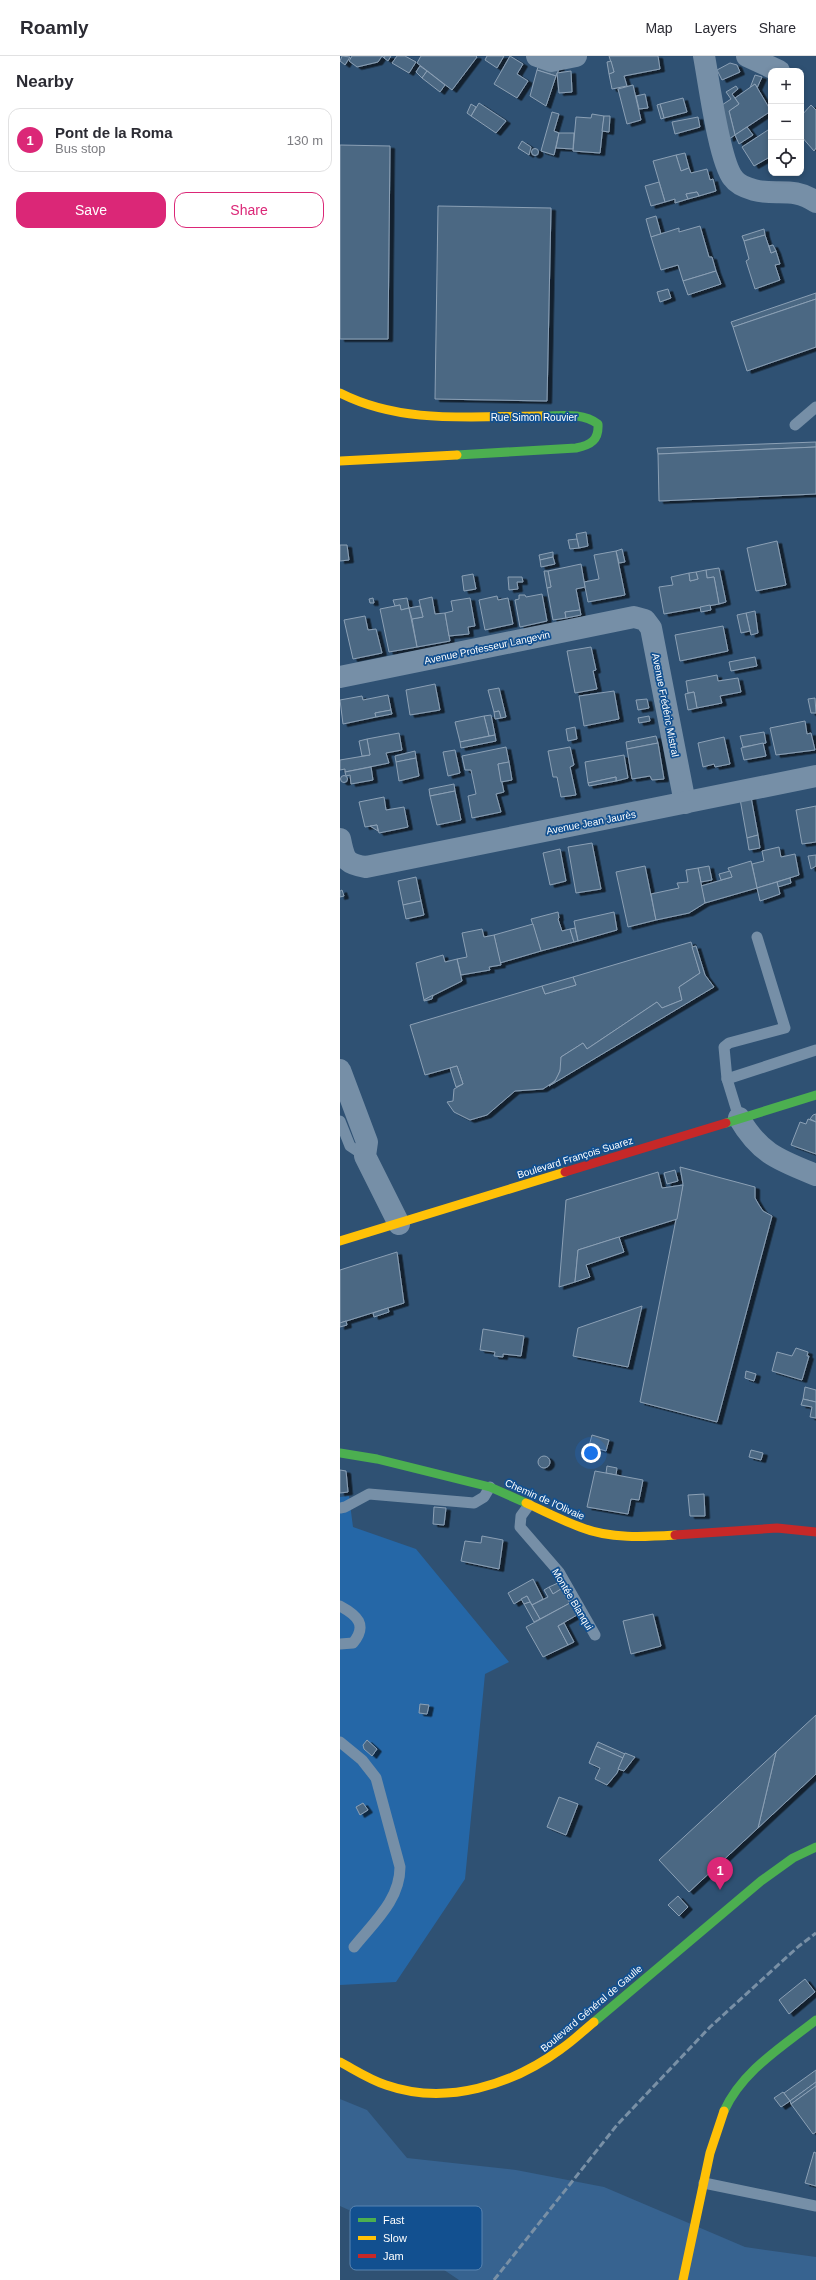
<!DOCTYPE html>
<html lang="en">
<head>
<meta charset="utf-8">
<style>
	:root { --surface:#fff; --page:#f2f2f3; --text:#2b2b33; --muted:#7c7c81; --line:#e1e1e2; --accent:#db2777 }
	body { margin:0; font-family:Helvetica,sans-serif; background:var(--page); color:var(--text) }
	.controls { position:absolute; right:12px; top:12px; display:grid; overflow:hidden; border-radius:8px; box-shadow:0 2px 6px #0003 }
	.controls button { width:36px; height:36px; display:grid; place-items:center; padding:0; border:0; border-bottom:1px solid var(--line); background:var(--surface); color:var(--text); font:20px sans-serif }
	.you { position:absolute; left:251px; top:1397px; width:14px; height:14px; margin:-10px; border:3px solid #fff; border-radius:50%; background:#1a73e8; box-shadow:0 0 0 6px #1a73e833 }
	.badge { display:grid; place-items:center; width:26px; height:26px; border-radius:50%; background:var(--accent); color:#fff; font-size:13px; font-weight:700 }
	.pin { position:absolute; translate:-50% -33px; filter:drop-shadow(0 1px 2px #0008) }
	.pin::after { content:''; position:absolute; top:21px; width:14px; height:12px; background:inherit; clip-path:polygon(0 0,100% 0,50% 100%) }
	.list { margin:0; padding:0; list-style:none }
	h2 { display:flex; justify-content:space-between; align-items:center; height:52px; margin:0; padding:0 16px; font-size:17px }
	h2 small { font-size:13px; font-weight:400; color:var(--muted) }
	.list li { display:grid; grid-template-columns:26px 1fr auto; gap:12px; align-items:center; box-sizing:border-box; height:64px; margin:0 8px 8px; padding:0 8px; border:1px solid var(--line); border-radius:12px }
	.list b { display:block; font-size:15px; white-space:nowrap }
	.list p { margin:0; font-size:13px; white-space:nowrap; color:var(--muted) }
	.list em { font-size:13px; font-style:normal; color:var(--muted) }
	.actions { display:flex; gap:8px; padding:12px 16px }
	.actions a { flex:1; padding:9px 0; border:1px solid var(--accent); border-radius:12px; text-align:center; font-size:14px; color:var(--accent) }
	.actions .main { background:var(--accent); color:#fff }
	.icon { flex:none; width:22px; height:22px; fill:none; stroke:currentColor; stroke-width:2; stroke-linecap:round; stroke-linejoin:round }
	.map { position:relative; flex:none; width:476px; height:2224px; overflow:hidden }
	header { display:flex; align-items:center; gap:24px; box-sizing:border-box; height:56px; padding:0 20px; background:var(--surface); border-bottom:1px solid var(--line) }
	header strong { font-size:19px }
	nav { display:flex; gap:22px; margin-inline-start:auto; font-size:14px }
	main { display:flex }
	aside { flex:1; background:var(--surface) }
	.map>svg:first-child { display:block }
	.green { fill:#2567a7 }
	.water { fill:#376390 }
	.building { fill:#4c6883; stroke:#8ba0b5; filter:url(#shadow) }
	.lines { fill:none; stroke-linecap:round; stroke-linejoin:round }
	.lane { stroke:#768fa7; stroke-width:11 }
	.street { stroke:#768fa7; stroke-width:22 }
	.fast { stroke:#4caf50; stroke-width:9 }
	.slow { stroke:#ffc107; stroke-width:9 }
	.jam { stroke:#c62828; stroke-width:9 }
	.rail { stroke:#7990a6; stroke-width:3; stroke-dasharray:7 3; stroke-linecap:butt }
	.labels { text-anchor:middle; stroke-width:3.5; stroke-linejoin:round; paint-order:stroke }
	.street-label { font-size:10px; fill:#fff; stroke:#125090 }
	.key { fill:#125090; stroke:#5984b1; stroke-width:1 }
	.key-label { font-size:11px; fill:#fff }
</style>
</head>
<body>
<header>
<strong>Roamly</strong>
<nav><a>Map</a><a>Layers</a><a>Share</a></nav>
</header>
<main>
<aside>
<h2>Nearby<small></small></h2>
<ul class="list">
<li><span class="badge">1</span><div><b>Pont de la Roma</b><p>Bus stop</p></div><em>130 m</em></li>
</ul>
<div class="actions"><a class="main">Save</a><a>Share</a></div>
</aside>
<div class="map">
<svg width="476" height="2224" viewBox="0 0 476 2224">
	<defs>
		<filter id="shadow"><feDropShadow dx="4.5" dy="2.5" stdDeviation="0" flood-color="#0009"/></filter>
	</defs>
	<rect width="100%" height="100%" fill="#2f5173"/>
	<path class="green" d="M9 1440 13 1471 76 1493 169 1606 145 1618 125 1823 56 1926 0 1929V1441Z"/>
	<path class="water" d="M0 2043 27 2054 67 2102 176 2114 264 2131 405 2191 476 2201V2224H119L27 2162 0 2150Z"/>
	<g class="building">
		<path d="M2 0 10 1 5 9 0 5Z"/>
		<path d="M12 0H45L44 2 42 0 38 6 17 11 9 5Z"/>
		<path d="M45 0H51L48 5 44 2Z"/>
		<path d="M57 0H65L76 6 69 17 52 7Z"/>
		<path d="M81 0H136L137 1 112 34 77 7Z"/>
		<path d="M147 0H164L157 12 145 4Z"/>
		<path d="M170 0 183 8 177 18 188 25 177 42 154 28Z"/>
		<path d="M269 0H318L320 13 284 20 287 30 272 33 269 18 274 16Z"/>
		<path d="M271 5 274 16 269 18 267 6Z"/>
		<path d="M390 7 397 9 400 16 382 24 377 14Z"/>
		<path d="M199 8 220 11 216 20 197 14Z"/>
		<path d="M80 10 87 15 82 22 76 16Z"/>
		<path d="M197 14 216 20 206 50 190 40Z"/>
		<path d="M87 15 105 29 100 36 82 22Z"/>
		<path d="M231 15 232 36 219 37 217 17Z"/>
		<path d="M415 19 422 21 417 32 415 28 410 32Z"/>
		<path d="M415 28 431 55 395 79 389 55 399 48 395 42Z"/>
		<path d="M293 29 301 64 287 68 278 33Z"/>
		<path d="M396 30 398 33 392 38 399 48 389 55 395 79 389 83 382 49 391 43 386 36Z"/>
		<path d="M305 38 308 52 299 53 296 40Z"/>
		<path d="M343 42 347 56 324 62 320 48Z"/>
		<path d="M139 47 166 65 156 77 131 60Z"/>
		<path d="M131 48 136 51 131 60 127 57Z"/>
		<path d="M320 48 324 62 321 63 317 49Z"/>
		<path d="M471 49 476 54V92L474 95 461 80V60Z"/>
		<path d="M212 56 219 58 214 75 219 77 214 99 201 95Z"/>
		<path d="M252 58 264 60 260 97 233 95 236 61 251 62Z"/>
		<path d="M264 60H270L269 76 262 75Z"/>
		<path d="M358 61 360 71 335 78 332 66Z"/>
		<path d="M407 71 413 79 399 88 395 79Z"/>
		<path d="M431 72V107L428 102 414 110 402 91Z"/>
		<path d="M219 77H234L233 93 216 92Z"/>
		<path d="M182 85 191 91 189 99 178 92Z"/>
		<path d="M0 89 50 90 48 283H0Z"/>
		<circle cx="195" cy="96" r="3.5"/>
		<path d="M345 97 349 112 341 115 336 99Z"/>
		<path d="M336 99 341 115 349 112 351 117 367 113 370 124 373 123 376 135 359 140 357 136 346 138 348 143 335 147V143L325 146 313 105Z"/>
		<path d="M319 126 325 146 311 150 305 130Z"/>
		<path d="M357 136 359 140 348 143 346 138Z"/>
		<path d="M98 150 211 152 207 345 95 343Z"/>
		<path d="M316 160 321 178 311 181 306 163Z"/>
		<path d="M360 170 369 201H372L376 215 343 225 338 209 321 214 311 181 339 172V176Z"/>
		<path d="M424 173 425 179 404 185 402 180Z"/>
		<path d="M425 179 431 197 436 195 440 208 435 209 440 224 415 233 406 205 409 203 404 185Z"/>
		<path d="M433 189 436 195 431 197 429 190Z"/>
		<path d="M376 215 381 228 348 239 343 225Z"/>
		<path d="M328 233 331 242 320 246 317 236Z"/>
		<path d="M476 237V243L393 271 391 266Z"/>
		<path d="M476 243V291L407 315 393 271Z"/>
		<path d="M476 386V391L318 398 317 392Z"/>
		<path d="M476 391V438L319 445 318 398Z"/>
		<path d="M246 476 248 490 239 492 236 478Z"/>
		<path d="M237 483 239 492 230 493 228 484Z"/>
		<path d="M437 485 446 529 416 535 407 492Z"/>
		<path d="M0 489H7L9 504 0 505Z"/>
		<path d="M282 493 285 506 279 507 276 495Z"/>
		<path d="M276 495 285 539 248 546 244 526 259 523 254 499Z"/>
		<path d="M213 496V501L200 504 199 499Z"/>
		<path d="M213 501 215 508 201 511 200 504Z"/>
		<path d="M241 508 245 531 236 533 240 554 225 556 226 562 213 564 207 532 211 531 208 515Z"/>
		<path d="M379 512 386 546 379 548 374 521 367 522 366 514Z"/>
		<path d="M366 514 367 522 374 521 379 548 324 558 319 531 333 529 331 521 349 517 350 525 358 523 356 516Z"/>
		<path d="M204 515H208L211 531 207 532Z"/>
		<path d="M356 516 358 523 350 525 349 517Z"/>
		<path d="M133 518 136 533 124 535 122 520Z"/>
		<path d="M168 521H182L183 526H177L178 533 169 534Z"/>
		<path d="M202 538 207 565 180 571 175 544 179 543V539H185L186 541Z"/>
		<path d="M157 540 158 544 168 542 173 568 145 574 139 544Z"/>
		<path d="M92 541 95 558 105 557 110 585 77 591 72 563 83 561 79 544Z"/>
		<path d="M33 542 34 547H30L29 543Z"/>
		<path d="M67 542 69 552 61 554 60 549 55 550 53 544Z"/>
		<path d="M130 542 135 570 128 571 129 578 109 580 105 557 113 555 111 545Z"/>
		<path d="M60 549 61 554 69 552 77 591 49 596 40 553Z"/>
		<path d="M370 549 371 554 361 556 360 551Z"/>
		<path d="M80 550 83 561 72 563 69 552Z"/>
		<path d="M240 554 241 559 226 562 225 556Z"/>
		<path d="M415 555 418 577 411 579 406 557Z"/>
		<path d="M406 557 410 575 401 577 397 559Z"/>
		<path d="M25 560 28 574 36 573 42 597 13 603 4 564Z"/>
		<path d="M383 570 388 595 340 605 335 579Z"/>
		<path d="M251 591 256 614 253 615 257 633 235 637 227 595Z"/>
		<path d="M415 601 417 610 391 615 389 606Z"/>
		<path d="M377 619 378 625 398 622 401 636 380 640 382 647 357 652 354 636 348 637 346 625Z"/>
		<path d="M95 628 100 654 70 659 66 634Z"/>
		<path d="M159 632 166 661 161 662 159 655 154 656 148 634Z"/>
		<path d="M274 635 279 663 244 670 239 640Z"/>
		<path d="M354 636 357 652 348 654 345 638Z"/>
		<path d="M48 639 51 654 35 657 36 661 3 668 0 644 22 640 23 644Z"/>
		<path d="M475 642 476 657H471L468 643Z"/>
		<path d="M307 643 309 652 298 654 296 644Z"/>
		<path d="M51 654 52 658 36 661 35 657Z"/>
		<path d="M159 655 161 662 155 663 154 656Z"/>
		<path d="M151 659 155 679 149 680 144 660Z"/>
		<path d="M144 660 149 680 120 686 115 666Z"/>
		<path d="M309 660 310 665 299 667 298 662Z"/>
		<path d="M465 665 467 678 471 677 475 694 436 699 430 672Z"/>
		<path d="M235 671 237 683 228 685 226 673Z"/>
		<path d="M424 676 426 687 403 691 400 680Z"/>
		<path d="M59 677 62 694 46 697 49 707 5 716V713L0 714V704L30 699 27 683Z"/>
		<path d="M155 679 156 685 121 692 120 686Z"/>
		<path d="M316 680 318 687 287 693 286 686Z"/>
		<path d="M384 681 390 708 375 711 374 708 363 711 358 687Z"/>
		<path d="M27 683 30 699 22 700 19 685Z"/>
		<path d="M318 687 324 723 312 724 310 720 292 723 287 693Z"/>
		<path d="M423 687 426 700 404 704 401 692Z"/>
		<path d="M166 691 169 706 158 708 164 736 156 738 161 756 132 762 128 740 136 738 131 714H125L122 700Z"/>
		<path d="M230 691 234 709 230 711 236 739 221 741 217 721H213L208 695Z"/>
		<path d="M115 694 120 717 108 720 103 696Z"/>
		<path d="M75 695 76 702 56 706 55 700Z"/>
		<path d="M284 699 288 722 276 725V721L248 727 245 706Z"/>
		<path d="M76 702 79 720 59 725 56 706Z"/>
		<path d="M169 706 172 724 161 726 158 708Z"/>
		<path d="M31 711 33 724 11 728 10 719 6 720 5 716Z"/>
		<circle cx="4" cy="723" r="3.5"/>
		<path d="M276 721V725L249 730 248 727Z"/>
		<path d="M114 728 115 735 90 740 89 733Z"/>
		<path d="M115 735 121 764 97 769 90 740Z"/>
		<path d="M44 741 46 754 64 751 68 771 39 777 37 769 25 771 19 746Z"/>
		<path d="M411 741 418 779 407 782 400 743Z"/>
		<path d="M476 750V786L462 788 456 754Z"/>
		<path d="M37 769 38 775 30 770Z"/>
		<path d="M418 779 420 792 409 794 407 782Z"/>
		<path d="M252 787 261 833 236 837 228 791Z"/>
		<path d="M439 791 441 801 455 798 459 819 417 832 412 808 424 805 422 795Z"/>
		<path d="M220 793 226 825 210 829 203 797Z"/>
		<path d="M476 799V810L471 813 468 800Z"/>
		<path d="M411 805 417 832 365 847 361 830 392 821 388 812Z"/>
		<path d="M305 810 316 864 288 871 276 816Z"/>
		<path d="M369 810 372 824 361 826 358 812Z"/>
		<path d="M358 812 365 847 349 857 316 864 311 838 339 832 337 827 348 826 346 814Z"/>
		<path d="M390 815 392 821 381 824 379 818Z"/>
		<path d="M76 821 81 845 63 849 58 825Z"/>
		<path d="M450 822 451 827 438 831 437 826Z"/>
		<path d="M437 826 440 838 420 845 417 832Z"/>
		<path d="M2 834 4 840 0 841V835Z"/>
		<path d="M81 845 84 859 66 863 63 849Z"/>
		<path d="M218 856 219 862 218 863 222 875 230 873 234 886 201 895 191 863Z"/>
		<path d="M274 856 277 874 238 885 234 865Z"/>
		<path d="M193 868 201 895 160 907 154 879Z"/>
		<path d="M235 872 238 885 234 886 230 873Z"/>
		<path d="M142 873 144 881 154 879 161 909 149 911 150 914 121 919 117 903 127 901 122 877Z"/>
		<path d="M351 886 360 917 339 931 342 944 322 952 317 946 247 993 243 987 221 1001 222 1009 218 1020 215 1025 203 1033 175 1035 147 1059 130 1064 114 1056 107 1046 113 1045 114 1033 123 1028 117 1010 85 1019 70 969 202 930 205 938 236 929 233 921Z"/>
		<path d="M356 890 365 919 374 931 209 1030 215 1025 220 1015 221 1001 243 987 247 993 317 946 322 952 342 944 339 931 360 917 352 891Z"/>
		<path d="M103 899 105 906 117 903 122 925 84 944 76 907Z"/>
		<path d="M233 921 236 929 205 938 202 930Z"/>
		<path d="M93 939 92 943 84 945V944Z"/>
		<path d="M117 1010 123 1028 116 1031 110 1012Z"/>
		<path d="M476 1058V1066L470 1063 473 1059Z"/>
		<path d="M468 1063 476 1066V1098L451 1089 460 1066 466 1068Z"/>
		<path d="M340 1111 415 1131V1142L419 1149 423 1155 432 1160 377 1366 300 1346 343 1128Z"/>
		<path d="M335 1114 338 1125 327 1128 324 1117Z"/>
		<path d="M318 1116 322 1132 343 1129 337 1163 238 1194 235 1226 219 1231 226 1144Z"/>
		<path d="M279 1181 284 1196 246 1209 250 1221 235 1226 238 1194Z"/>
		<path d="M57 1196 64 1247 0 1267V1214Z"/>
		<path d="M302 1250 288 1311 233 1300 238 1272Z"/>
		<path d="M48 1252 49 1256 34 1261 33 1257Z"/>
		<path d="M6 1265 7 1269 0 1271V1267Z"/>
		<path d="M143 1273 184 1280 181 1300 163 1298V1301L154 1300 155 1296 140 1294Z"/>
		<path d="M456 1292 468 1296 467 1300H469L462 1324 432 1315 437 1296 452 1300Z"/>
		<path d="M406 1315 416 1318 414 1325 405 1322Z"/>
		<path d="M465 1331 476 1334V1346L463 1343Z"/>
		<path d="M463 1343 476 1346V1362L470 1361 472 1351 461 1349Z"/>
		<path d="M252 1379 269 1384 266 1395 249 1390Z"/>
		<path d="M411 1394 423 1397 421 1404 409 1401Z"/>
		<circle cx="204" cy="1406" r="6"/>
		<path d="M267 1410 277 1412 276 1419 266 1417Z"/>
		<path d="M0 1414 6 1415 8 1436 0 1437Z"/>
		<path d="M255 1415 303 1424 299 1444 291 1443 288 1458 247 1451Z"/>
		<path d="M364 1438 365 1460H350L348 1439Z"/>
		<path d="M94 1451 106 1452 104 1469 93 1468Z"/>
		<path d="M142 1480 163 1484 159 1513 121 1505 125 1485 141 1487Z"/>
		<path d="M193 1523 203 1543 192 1549 187 1540 174 1548 168 1537Z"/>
		<path d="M218 1527 221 1533 213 1538 209 1531Z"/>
		<path d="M209 1531 213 1538 221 1533 230 1547 200 1563 192 1549 208 1541 204 1534Z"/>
		<path d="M187 1540 190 1546 184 1548 181 1543Z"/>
		<path d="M190 1546 200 1563 194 1566 184 1548Z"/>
		<path d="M230 1547 237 1559 218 1570 228 1589 203 1601 186 1571Z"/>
		<path d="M313 1558 321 1590 291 1598 283 1565Z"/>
		<path d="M224 1567 234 1586 228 1589 218 1570Z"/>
		<path d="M80 1648 89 1649 87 1658 79 1657Z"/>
		<path d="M476 1659V1718L418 1772 436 1696Z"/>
		<path d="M27 1684 37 1693 32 1700 24 1693 23 1689Z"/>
		<path d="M258 1686 285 1698 283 1702 256 1690Z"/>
		<path d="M256 1690 283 1702 277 1717 267 1729 255 1723 260 1712 249 1707Z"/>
		<path d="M436 1696 418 1772 349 1836 319 1804Z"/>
		<path d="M285 1697 295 1701 284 1715 278 1713Z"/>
		<path d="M219 1741 238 1748 226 1779 207 1771Z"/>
		<path d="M23 1747 28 1754 20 1759 16 1751Z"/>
		<path d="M338 1840 348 1851 339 1860 328 1849Z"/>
		<path d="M465 1923 475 1936 449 1958 439 1944Z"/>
		<path d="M476 2014V2026L450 2045 444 2037Z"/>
		<path d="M476 2026V2030L451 2048 450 2045Z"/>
		<path d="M476 2030V2076L473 2078 451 2048Z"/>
		<path d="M443 2036 450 2045 441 2051 434 2042Z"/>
		<path d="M474 2096 476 2097V2130L465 2127Z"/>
	</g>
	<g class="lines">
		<g class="lane">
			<path d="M455 369 476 351"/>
			<path d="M387 1023 476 994"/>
			<path d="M399 1062 387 1023 384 991 389 987 445 972 417 881"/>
			<path d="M0 1065 10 1090 25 1100"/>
			<path d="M189 1449 181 1460 180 1471 219 1516 255 1579"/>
			<path d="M0 1452 5 1451 29 1438 134 1447 144 1441 150 1431"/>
			<path d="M0 1550C17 1559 28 1569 13 1587L0 1588"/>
			<path d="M0 1686 22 1704 36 1722 60 1811C60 1844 34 1866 14 1891"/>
			<path d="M364 2127 476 2150"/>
		</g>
		<g class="street">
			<path d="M197 0 211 5 236 0"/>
			<path d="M364 0C369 26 379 104 393 122 397 128 407 132 414 134 436 140 453 130 476 146"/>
			<path d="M407 0 439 15"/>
			<path d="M0 621 294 561 305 564 311 572 345 747"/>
			<path d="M0 783C4 803 5 808 26 811L476 720"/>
			<path d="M0 1014 27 1086 25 1100 59 1168"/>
			<path d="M399 1062C420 1098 439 1104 476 1119"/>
		</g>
		<g class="fast">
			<path d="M117 399 236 392C251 389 259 384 258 368 242 356 221 360 202 360"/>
			<path d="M386 1067 476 1039"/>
			<path d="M0 1397 37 1403 150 1431 186 1447"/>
			<path d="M254 1966 421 1825 453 1802 476 1791"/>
			<path d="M384 2055C403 2014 442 1991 476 1964"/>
		</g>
		<g class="slow">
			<path d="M0 337C63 369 133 360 202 360"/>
			<path d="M0 405 117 399"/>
			<path d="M0 1185 225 1116"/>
			<path d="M186 1447C204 1455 221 1464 240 1471 270 1483 304 1481 335 1479"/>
			<path d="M0 2006C15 2014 30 2024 46 2029 106 2050 172 2029 221 1993 233 1985 243 1975 254 1966"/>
			<path d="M343 2224 370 2097 384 2055"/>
		</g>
		<g class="jam">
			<path d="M225 1116 386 1067"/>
			<path d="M335 1479 437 1472 476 1476"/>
		</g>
		<path class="rail" d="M154 2224 277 2069 370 1971 459 1890 476 1877"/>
	</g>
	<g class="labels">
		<g class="street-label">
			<text x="194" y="365">Rue Simon Rouvier</text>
			<text transform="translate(147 591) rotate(-12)" y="4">Avenue Professeur Langevin</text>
			<text transform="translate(326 649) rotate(79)" y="4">Avenue Frédéric Mistral</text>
			<text transform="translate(251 766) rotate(-11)" y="4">Avenue Jean Jaurès</text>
			<text transform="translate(235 1101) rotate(-17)" y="4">Boulevard François Suarez</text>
			<text transform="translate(205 1443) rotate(24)" y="4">Chemin de l'Olivaie</text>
			<text transform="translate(233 1543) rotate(59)" y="4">Montée Blanqui</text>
			<text transform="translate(251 1952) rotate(-40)" y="4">Boulevard Général de Gaulle</text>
		</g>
	</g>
	<rect x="10" y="2150" width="132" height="64" rx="6" class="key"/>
	<rect x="18" y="2162" width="18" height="4" fill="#4caf50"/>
	<rect x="18" y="2180" width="18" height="4" fill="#ffc107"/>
	<rect x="18" y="2198" width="18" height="4" fill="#c62828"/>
	<g class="key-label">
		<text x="43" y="2168">Fast</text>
		<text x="43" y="2186">Slow</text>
		<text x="43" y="2204">Jam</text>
	</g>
</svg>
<div class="controls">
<button>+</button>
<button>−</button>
<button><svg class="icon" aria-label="locate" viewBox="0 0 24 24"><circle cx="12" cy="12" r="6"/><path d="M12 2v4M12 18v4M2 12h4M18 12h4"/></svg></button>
</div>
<div class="you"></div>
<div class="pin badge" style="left:380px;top:1834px">1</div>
</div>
</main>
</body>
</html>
